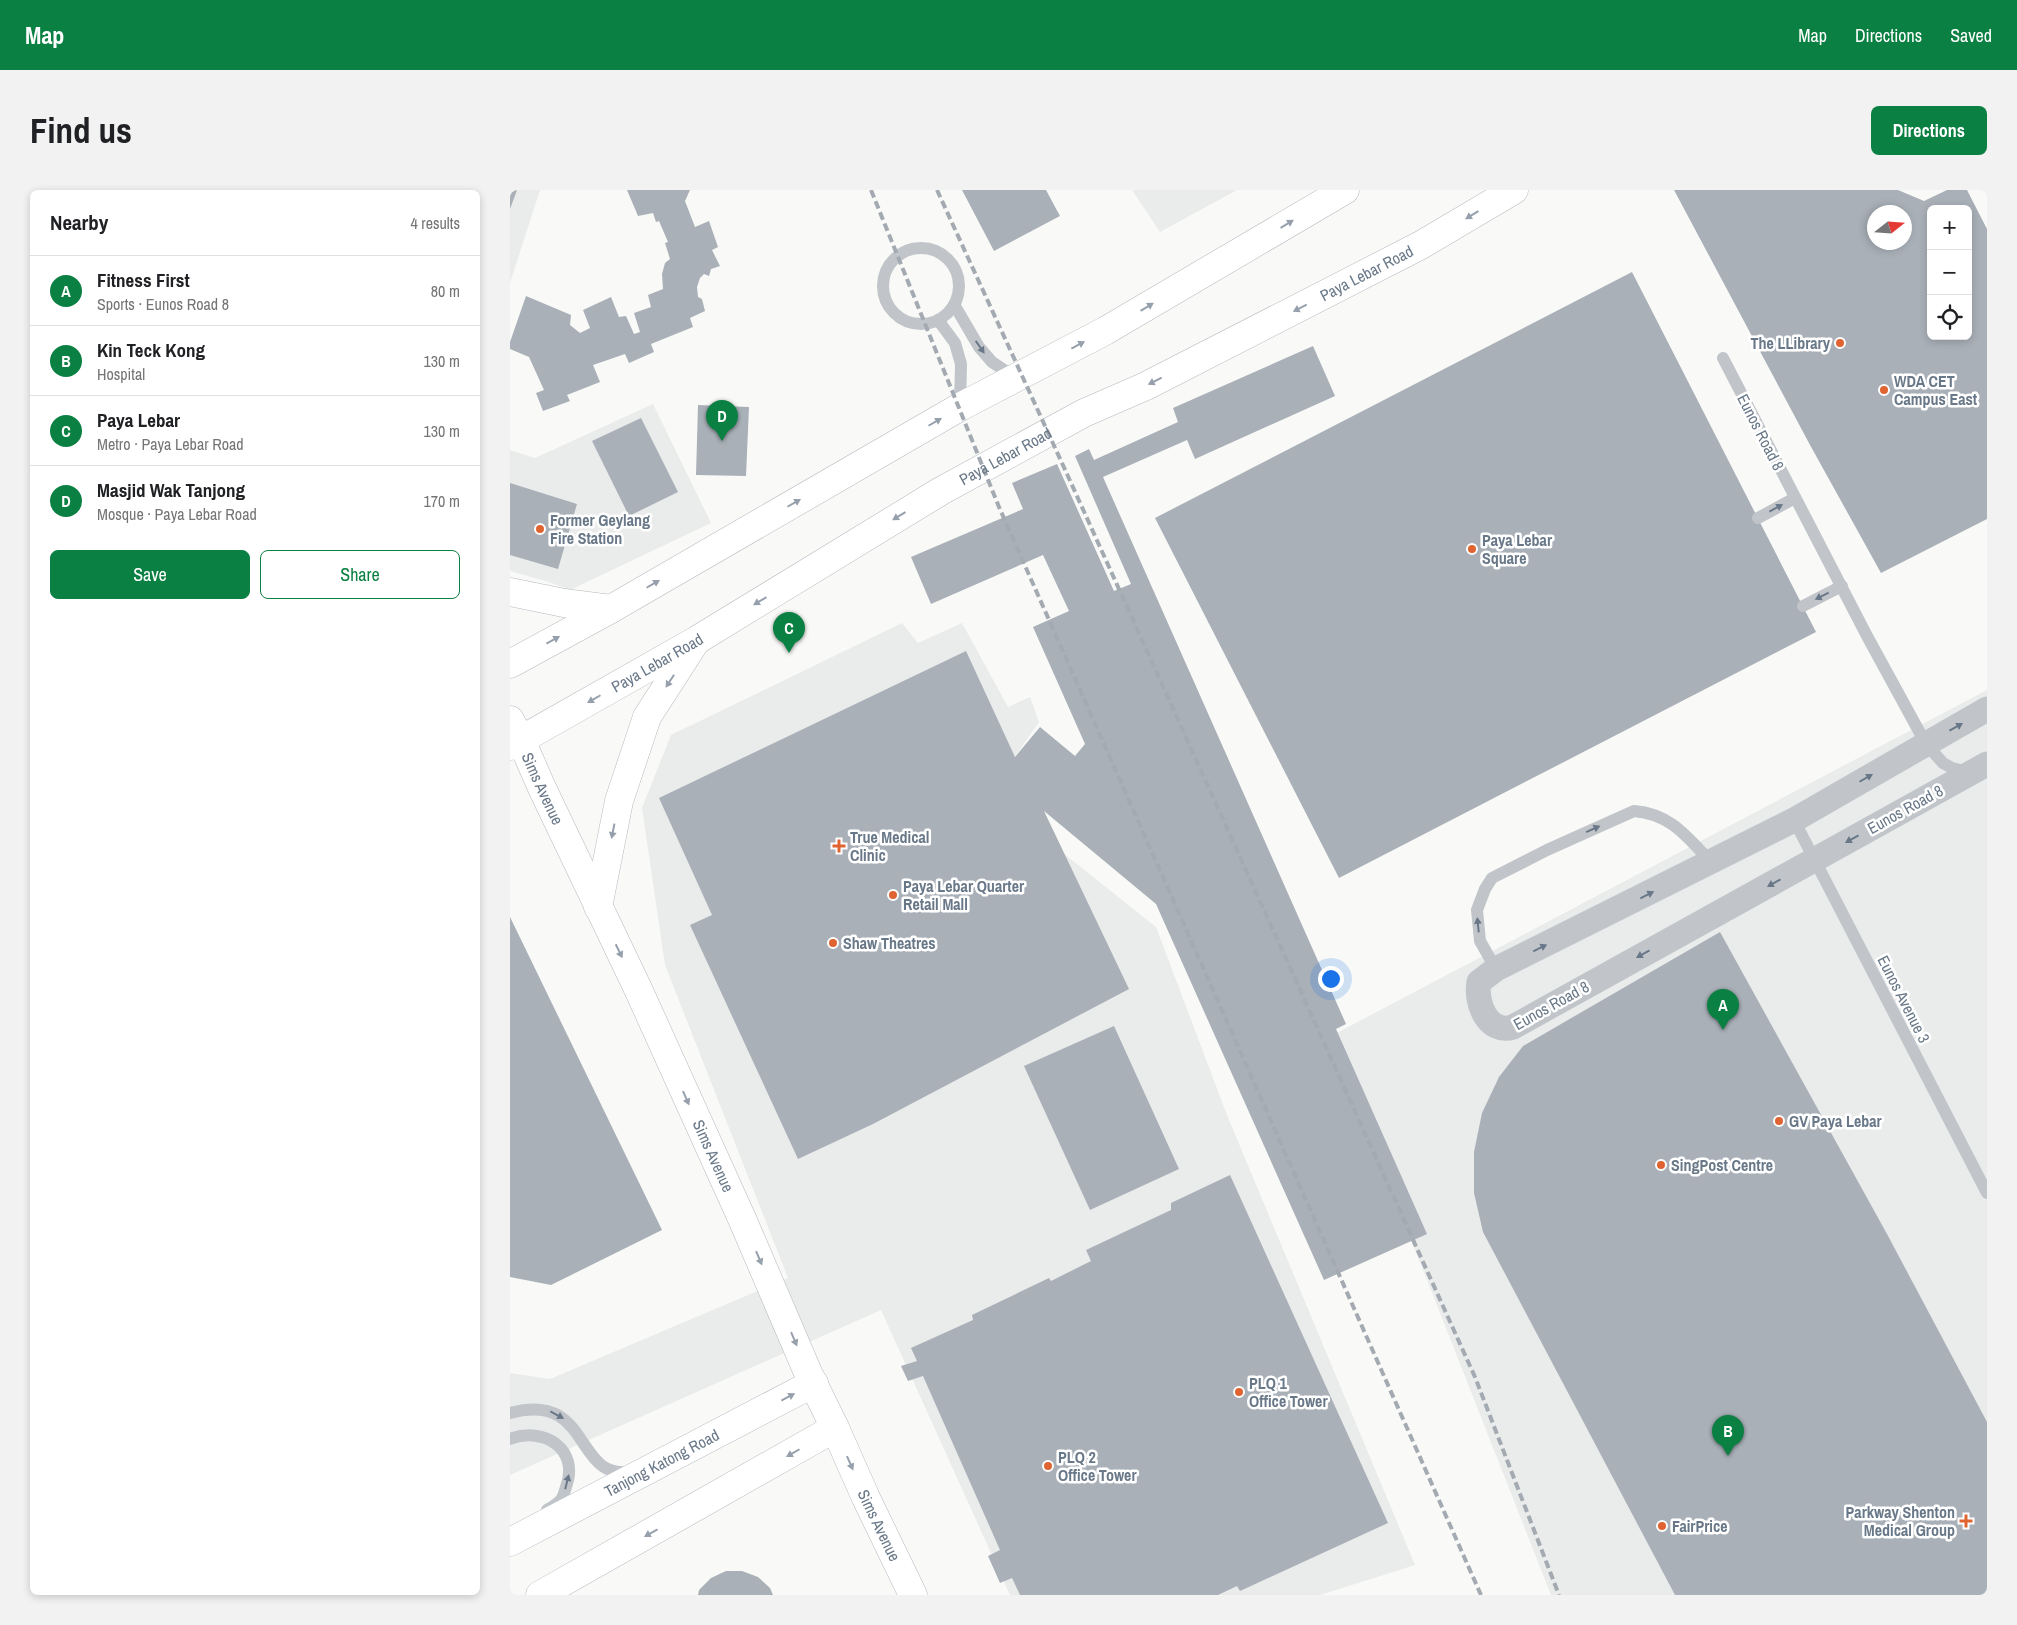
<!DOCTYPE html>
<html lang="en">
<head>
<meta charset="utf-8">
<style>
	:root { --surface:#fff; --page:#f2f2f2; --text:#202124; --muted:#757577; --line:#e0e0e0; --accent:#0b8043 }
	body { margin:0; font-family:"Archivo Narrow",sans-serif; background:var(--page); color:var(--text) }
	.controls { position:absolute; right:15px; top:15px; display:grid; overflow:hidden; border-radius:8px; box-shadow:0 2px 8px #0003 }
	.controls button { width:45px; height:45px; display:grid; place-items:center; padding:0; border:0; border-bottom:1px solid var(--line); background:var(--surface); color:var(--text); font:25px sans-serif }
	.compass { position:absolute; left:1357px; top:15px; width:45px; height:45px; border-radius:50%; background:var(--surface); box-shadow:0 2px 8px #0003; rotate:73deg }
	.you { position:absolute; left:820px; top:788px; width:18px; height:18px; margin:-12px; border:4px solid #fff; border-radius:50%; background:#1a73e8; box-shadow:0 0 0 8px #1a73e833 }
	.badge { display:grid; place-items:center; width:32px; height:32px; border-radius:50%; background:var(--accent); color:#fff; font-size:16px; font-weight:700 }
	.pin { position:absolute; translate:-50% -41px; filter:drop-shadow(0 1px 2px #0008) }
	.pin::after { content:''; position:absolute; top:26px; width:18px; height:15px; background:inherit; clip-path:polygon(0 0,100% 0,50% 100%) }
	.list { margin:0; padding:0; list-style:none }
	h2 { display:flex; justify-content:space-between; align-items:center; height:65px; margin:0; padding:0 20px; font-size:21px }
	h2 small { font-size:16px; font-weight:400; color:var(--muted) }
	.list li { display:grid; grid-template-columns:32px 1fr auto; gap:15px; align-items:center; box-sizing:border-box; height:70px; padding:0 20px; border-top:1px solid var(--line) }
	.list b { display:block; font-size:19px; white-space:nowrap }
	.list p { margin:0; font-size:16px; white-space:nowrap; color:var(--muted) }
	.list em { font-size:16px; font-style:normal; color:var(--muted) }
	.actions { display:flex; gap:10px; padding:15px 20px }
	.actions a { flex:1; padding:11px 0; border:1px solid var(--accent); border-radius:8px; text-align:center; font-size:18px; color:var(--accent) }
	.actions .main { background:var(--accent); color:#fff }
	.icon { flex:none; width:28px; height:28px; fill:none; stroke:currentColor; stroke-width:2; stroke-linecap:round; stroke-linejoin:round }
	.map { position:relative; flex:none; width:1477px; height:1405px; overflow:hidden; border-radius:8px }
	header { display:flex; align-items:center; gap:30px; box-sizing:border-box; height:70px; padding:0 25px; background:var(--accent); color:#fff }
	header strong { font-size:24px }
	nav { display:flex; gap:28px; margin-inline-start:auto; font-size:18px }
	.intro { display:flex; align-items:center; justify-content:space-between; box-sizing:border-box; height:120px; padding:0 30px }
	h1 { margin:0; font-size:35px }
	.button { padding:12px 22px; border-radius:8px; background:var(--accent); color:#fff; font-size:18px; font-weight:700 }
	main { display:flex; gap:30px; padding:0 30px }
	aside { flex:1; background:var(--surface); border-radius:8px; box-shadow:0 2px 8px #0003 }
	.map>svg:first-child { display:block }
	.built { fill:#eaebeb }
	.building { fill:#a9b0b8; fill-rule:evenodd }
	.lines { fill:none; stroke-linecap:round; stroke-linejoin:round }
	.secondary-casing { stroke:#b3b9be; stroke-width:29 }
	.primary-casing { stroke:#b5b9be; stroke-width:29 }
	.lane { stroke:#c1c5ca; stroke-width:12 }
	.street { stroke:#c1c5ca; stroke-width:25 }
	.secondary { stroke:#fff; stroke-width:28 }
	.primary { stroke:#fff; stroke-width:28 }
	.rail { stroke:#a4aab1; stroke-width:4; stroke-dasharray:8 4; stroke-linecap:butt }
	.oneway { fill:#96a0ac }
	.oneway2 { fill:#697888 }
	.poi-dot { fill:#df6432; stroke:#fff; stroke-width:2 }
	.labels { text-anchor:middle; stroke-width:5; stroke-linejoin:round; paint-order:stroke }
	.street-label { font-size:16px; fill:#697888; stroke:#fff }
	.poi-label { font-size:16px; font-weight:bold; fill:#697888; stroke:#fff; text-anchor:start }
</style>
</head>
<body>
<header>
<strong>Map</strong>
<nav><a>Map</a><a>Directions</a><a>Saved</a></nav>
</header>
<div class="intro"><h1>Find us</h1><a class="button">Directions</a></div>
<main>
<aside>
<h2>Nearby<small>4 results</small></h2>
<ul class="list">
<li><span class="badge">A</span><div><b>Fitness First</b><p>Sports · Eunos Road 8</p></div><em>80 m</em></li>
<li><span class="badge">B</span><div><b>Kin Teck Kong</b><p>Hospital</p></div><em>130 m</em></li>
<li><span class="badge">C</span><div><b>Paya Lebar</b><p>Metro · Paya Lebar Road</p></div><em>130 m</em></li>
<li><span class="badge">D</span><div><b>Masjid Wak Tanjong</b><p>Mosque · Paya Lebar Road</p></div><em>170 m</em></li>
</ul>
<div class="actions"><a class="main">Save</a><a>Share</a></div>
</aside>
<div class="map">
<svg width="1477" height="1405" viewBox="0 0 1477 1405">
	<rect width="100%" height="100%" fill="#f9faf7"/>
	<g class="built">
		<path d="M0 0H30L0 93Z"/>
		<path d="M622 0H727L650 42Z"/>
		<path d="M143 214 201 333 60 400 39 392 0 381V260L25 268Z"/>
		<path d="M392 433 408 453 452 433 498 517 520 507 529 532 479 604 646 737 717 925 905 1375 810 1405H500L371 1120 0 1285V1183L40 1189 278 1088 155 775 132 618 161 545Z"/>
		<path d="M1477 500V1405H1041L821 846Z"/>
	</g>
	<g class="building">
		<path d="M0 0H7L0 19Z"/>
		<path d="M117 0H180L175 11 185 37 199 31 208 57 202 60 210 76 201 79 199 86 194 84 190 88 187 97 188 107 192 109 195 121 180 128 183 137 141 154 144 162 119 173 115 164 83 175 90 192 57 205 60 211 33 221 26 203 34 200 19 167 0 159V152L16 106 61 125 60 135 70 143 80 138 73 120 101 107 109 127 116 126 124 144 130 142 124 123 141 117 138 105 153 99 152 84 155 73 160 69 155 53 158 52 149 31 146 32 143 23 128 26Z"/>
		<path d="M452 0H536L550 26 484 61Z"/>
		<path d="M1164 0H1388L1414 11 1437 0H1457L1477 39V329L1371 383 1300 255ZM1421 19H1458V146H1421ZM1364 22H1394V52H1364Z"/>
		<path d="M1122 82 1306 442 829 688 645 328Z"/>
		<path d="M803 156 825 206 685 269 677 250 593 287 836 834 826 839 917 1044 814 1090 646 714 534 621 619 799 363 934 288 969 180 735 202 725 149 608 456 461 505 567 530 537 565 566 575 554 523 437 559 421 533 365 421 414 401 367 513 319 502 293 547 274 604 401 621 394 565 266 579 259 584 270 668 232 663 218Z"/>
		<path d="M188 215 239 217 236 286 186 285Z"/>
		<path d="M131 228 168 302 119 326 82 251Z"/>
		<path d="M0 293 67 314 48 379 0 365Z"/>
		<path d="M0 727 152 1040 41 1095 0 1087Z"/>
		<path d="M1210 742 1377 1044 1477 1232V1405H1165L973 1042 964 1003V962L972 923 989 887 1013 856Z"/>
		<path d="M604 836 669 979 580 1020 514 876Z"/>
		<path d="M720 985 878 1333 730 1401 727 1396 708 1405H510L502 1388 490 1393 478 1366 490 1360 413 1186 398 1191 391 1176 407 1171 401 1158 463 1130 462 1125 539 1088 541 1091 581 1071 576 1060 661 1020V1013Z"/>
		<path d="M216 1381H232L248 1387 260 1398 263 1405H188L189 1400 201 1388Z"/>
	</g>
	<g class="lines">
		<g class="secondary-casing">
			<g id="secondary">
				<path id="s1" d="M0 1352 304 1193"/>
				<path d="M30 1405 325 1238"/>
			</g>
		</g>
		<g class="primary-casing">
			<g id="primary">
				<path d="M0 402 54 413 101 419"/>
				<path d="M0 474 101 419 450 217 595 141 835 0"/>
				<path id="s2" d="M0 530 11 550 32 598 129 801 233 1031 299 1185 325 1238 356 1308 403 1405"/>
				<path id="s3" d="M0 556 187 450 431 301 574 223 636 196 911 55 1004 0"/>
				<path d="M88 717 109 611 137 527 184 454"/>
			</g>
		</g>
		<g class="lane">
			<circle cx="411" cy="96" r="38"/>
			<path d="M445 116 469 157 482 172 506 188"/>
			<path d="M428 130 445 153 451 174 450 216"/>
			<path d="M1213 168 1357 446 1416 554 1433 573 1442 578 1459 582"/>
			<path d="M1248 328 1285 308"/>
			<path d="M1293 416 1332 396"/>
			<path d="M1284 630 1477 1003"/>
			<path d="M986 779 970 751 967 720 975 699 982 688 1037 660 1124 621C1161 624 1177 647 1201 672"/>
			<path d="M0 1223C83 1200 63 1294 123 1281"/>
			<path d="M0 1249C34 1236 70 1259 56 1297 55 1300 54 1305 52 1308 49 1313 42 1317 37 1320"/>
		</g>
		<path class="street" d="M1477 519 1284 630 986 779 969 792C965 813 978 845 1003 837L1477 574"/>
		<use href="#secondary" class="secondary"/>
		<use href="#primary" class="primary"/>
		<g class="rail">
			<path d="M361 0 489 317 971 1405"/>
			<path d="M427 0 557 284 965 1187 1049 1405"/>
		</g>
	</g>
	<defs><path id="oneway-solid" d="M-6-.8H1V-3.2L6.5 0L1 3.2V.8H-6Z" transform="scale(1.25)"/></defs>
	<g class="oneway">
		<use href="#oneway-solid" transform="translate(962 25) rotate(149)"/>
		<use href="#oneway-solid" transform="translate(777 34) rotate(-31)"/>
		<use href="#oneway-solid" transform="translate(637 117) rotate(-31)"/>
		<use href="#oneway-solid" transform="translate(790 118) rotate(153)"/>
		<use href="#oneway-solid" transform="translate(568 155) rotate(-28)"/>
		<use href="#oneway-solid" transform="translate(645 191) rotate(153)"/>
		<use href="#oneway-solid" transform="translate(425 232) rotate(-30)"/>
		<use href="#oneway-solid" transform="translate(284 313) rotate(-30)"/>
		<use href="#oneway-solid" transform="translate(389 326) rotate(149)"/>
		<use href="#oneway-solid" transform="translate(143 394) rotate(-30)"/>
		<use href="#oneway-solid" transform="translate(250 411) rotate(149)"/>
		<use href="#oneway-solid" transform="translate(43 450) rotate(-29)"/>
		<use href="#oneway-solid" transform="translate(160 491) rotate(123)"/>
		<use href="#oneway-solid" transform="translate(84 509) rotate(150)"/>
		<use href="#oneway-solid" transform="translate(103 641) rotate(101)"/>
		<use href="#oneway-solid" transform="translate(109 761) rotate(64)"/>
		<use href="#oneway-solid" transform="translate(176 908) rotate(66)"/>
		<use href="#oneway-solid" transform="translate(249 1068) rotate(67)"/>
		<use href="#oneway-solid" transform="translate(284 1149) rotate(67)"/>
		<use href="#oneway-solid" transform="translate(278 1207) rotate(-28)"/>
		<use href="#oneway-solid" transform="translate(283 1263) rotate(150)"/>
		<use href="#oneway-solid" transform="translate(340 1273) rotate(66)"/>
		<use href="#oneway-solid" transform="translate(141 1343) rotate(151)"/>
	</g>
	<g class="oneway2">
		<use href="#oneway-solid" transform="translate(470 157) rotate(55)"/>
		<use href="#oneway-solid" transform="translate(1266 318) rotate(-28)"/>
		<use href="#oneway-solid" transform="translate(1312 406) rotate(153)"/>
		<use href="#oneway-solid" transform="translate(1446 537) rotate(-29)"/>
		<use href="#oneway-solid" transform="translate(1356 588) rotate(-30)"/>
		<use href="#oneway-solid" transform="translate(1083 639) rotate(-24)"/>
		<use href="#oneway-solid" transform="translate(1342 649) rotate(151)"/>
		<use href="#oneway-solid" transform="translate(1264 693) rotate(151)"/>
		<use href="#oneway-solid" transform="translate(1137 705) rotate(-27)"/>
		<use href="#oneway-solid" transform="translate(968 735) rotate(-96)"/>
		<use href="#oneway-solid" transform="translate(1030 758) rotate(-26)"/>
		<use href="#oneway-solid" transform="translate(1133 764) rotate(151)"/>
		<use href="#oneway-solid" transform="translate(47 1225) rotate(28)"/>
		<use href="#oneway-solid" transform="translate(57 1292) rotate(-76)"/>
	</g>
	<g class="poi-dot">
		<circle cx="1330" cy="153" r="5"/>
		<circle cx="1374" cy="200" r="5"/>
		<circle cx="30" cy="339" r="5"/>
		<circle cx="962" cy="359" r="5"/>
		<path d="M326.5 648.5h5v5h5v5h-5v5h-5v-5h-5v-5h5z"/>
		<circle cx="383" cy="705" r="5"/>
		<circle cx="323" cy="753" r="5"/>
		<circle cx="1269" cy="931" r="5"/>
		<circle cx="1151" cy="975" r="5"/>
		<circle cx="729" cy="1202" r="5"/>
		<circle cx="538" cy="1276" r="5"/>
		<path d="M1453.5 1323.5h5v5h5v5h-5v5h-5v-5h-5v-5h5z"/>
		<circle cx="1152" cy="1336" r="5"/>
	</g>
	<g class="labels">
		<g class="street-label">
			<text dy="6" stroke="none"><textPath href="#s3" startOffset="979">Paya Lebar Road</textPath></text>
			<text transform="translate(1251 242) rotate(63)" y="6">Eunos Road 8</text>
			<text dy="6" stroke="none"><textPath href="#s3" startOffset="574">Paya Lebar Road</textPath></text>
			<text dy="6" stroke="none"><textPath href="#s3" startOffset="169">Paya Lebar Road</textPath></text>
			<text dy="6" stroke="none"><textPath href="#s2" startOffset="76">Sims Avenue</textPath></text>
			<text transform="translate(1395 619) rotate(-29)" y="6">Eunos Road 8</text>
			<text transform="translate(1394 809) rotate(63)" y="6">Eunos Avenue 3</text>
			<text transform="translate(1041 815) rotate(-29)" y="6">Eunos Road 8</text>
			<text dy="6" stroke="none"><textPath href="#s2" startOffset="481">Sims Avenue</textPath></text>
			<text dy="6" stroke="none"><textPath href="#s1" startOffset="171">Tanjong Katong Road</textPath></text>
			<text dy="6" stroke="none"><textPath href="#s2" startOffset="886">Sims Avenue</textPath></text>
		</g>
		<g class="poi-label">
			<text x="1320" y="159" text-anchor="end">The LLibrary</text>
			<text x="1384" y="197">WDA CET<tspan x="1384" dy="18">Campus East</tspan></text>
			<text x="40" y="336">Former Geylang<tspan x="40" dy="18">Fire Station</tspan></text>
			<text x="972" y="356">Paya Lebar<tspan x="972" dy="18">Square</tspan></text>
			<text x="340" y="653">True Medical<tspan x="340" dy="18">Clinic</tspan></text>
			<text x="393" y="702">Paya Lebar Quarter<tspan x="393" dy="18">Retail Mall</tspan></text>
			<text x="333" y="759">Shaw Theatres</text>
			<text x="1279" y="937">GV Paya Lebar</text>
			<text x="1161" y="981">SingPost Centre</text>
			<text x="739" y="1199">PLQ 1<tspan x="739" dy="18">Office Tower</tspan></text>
			<text x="548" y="1273">PLQ 2<tspan x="548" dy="18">Office Tower</tspan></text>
			<text x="1445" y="1328" text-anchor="end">Parkway Shenton<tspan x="1445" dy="18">Medical Group</tspan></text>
			<text x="1162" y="1342">FairPrice</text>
		</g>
	</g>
</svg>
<div class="controls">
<button>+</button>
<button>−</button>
<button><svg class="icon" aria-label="locate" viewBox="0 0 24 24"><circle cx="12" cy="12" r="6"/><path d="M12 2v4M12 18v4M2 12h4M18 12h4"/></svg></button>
</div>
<svg class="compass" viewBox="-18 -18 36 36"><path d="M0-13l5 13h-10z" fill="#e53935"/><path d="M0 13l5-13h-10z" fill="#757577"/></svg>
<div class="you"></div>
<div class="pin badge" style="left:1213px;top:840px">A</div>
<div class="pin badge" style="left:1218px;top:1266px">B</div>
<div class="pin badge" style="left:279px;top:463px">C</div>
<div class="pin badge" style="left:212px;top:251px">D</div>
</div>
</main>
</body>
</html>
